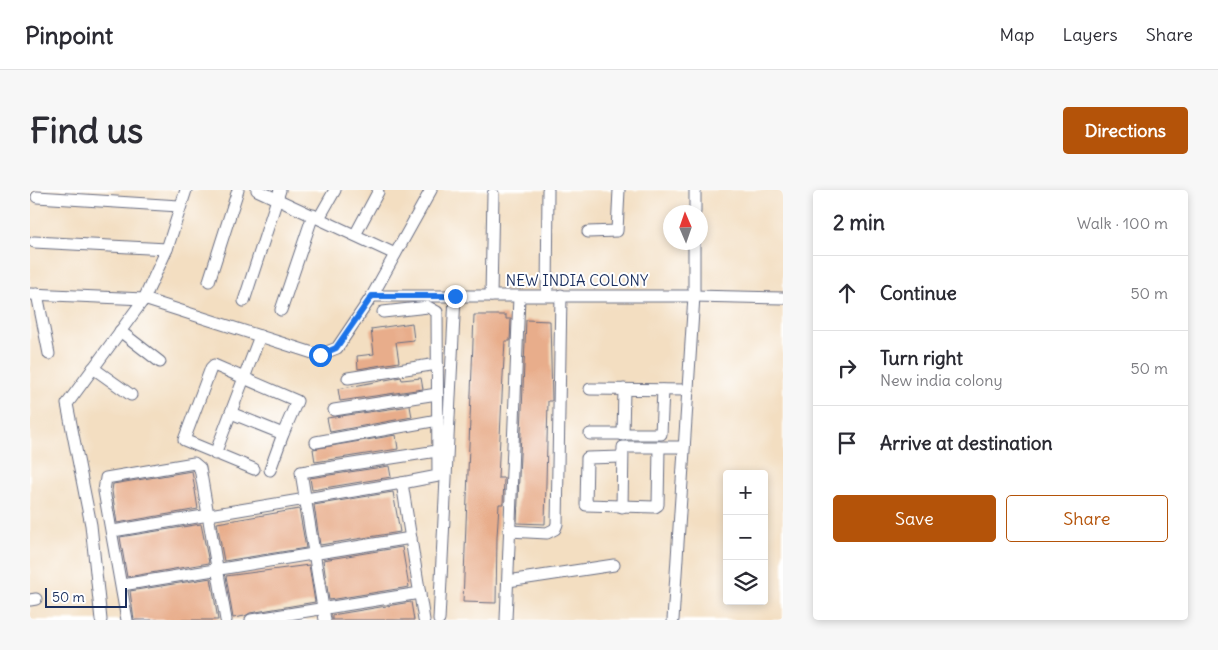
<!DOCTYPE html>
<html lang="en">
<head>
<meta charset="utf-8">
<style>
	:root { --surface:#fff; --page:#f7f7f7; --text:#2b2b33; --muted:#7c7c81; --line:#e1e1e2; --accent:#b45309 }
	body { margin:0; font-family:Delius,sans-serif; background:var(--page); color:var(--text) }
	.controls { position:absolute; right:15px; bottom:15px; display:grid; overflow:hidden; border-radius:5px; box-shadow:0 2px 8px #0003 }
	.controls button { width:45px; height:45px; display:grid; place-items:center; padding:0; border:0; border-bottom:1px solid var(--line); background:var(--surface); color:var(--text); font:25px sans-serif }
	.compass { position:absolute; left:633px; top:15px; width:45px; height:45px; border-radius:50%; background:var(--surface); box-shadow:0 2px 8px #0003; rotate:358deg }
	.scale { position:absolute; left:15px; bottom:12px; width:82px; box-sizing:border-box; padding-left:5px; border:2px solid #1b2f5e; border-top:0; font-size:14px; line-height:18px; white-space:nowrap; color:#1b2f5e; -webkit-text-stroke:4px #fff; paint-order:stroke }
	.stop { position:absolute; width:15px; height:15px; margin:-11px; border:4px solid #1a73e8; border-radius:50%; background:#fff }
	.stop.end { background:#1a73e8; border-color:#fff; box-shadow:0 1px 5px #0008 }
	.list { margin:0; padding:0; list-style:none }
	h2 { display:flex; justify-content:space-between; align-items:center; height:65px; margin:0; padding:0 20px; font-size:21px }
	h2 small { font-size:16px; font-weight:400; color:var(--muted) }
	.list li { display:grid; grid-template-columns:32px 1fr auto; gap:15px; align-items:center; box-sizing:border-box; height:75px; padding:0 20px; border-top:1px solid var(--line) }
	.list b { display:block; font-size:19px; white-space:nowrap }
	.list p { margin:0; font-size:16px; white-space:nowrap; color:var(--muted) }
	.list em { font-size:16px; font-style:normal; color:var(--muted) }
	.actions { display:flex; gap:10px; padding:15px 20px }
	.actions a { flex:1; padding:11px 0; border:1px solid var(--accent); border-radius:5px; text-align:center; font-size:18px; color:var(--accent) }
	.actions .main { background:var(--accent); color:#fff }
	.icon { flex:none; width:28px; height:28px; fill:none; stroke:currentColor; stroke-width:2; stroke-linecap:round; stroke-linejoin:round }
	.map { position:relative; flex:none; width:753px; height:430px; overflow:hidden; border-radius:5px }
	header { display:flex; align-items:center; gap:30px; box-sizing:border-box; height:70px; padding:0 25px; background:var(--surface); border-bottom:1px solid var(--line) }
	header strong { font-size:24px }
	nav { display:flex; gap:28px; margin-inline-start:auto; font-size:18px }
	.intro { display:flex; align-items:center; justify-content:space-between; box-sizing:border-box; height:120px; padding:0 30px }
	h1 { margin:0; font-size:35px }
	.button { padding:12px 22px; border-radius:5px; background:var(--accent); color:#fff; font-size:18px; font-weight:700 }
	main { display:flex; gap:30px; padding:0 30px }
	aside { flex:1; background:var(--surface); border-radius:5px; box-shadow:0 2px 8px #0003 }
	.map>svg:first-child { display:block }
	.building { fill:#e8ad8b }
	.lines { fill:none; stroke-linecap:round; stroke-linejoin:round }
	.minor-casing { stroke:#676c81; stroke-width:13 }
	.minor { stroke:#fff; stroke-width:11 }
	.route { stroke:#1a73e8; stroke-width:6 }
	.labels { text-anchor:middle; stroke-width:4; stroke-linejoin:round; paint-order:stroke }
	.street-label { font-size:15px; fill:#1b2f5e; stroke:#fff }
</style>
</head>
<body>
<header>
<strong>Pinpoint</strong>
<nav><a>Map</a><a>Layers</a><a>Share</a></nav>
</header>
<div class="intro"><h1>Find us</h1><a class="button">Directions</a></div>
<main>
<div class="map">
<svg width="753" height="430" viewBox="0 0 753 430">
	<rect width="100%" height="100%" fill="#fff"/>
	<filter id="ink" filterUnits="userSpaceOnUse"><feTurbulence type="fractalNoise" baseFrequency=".02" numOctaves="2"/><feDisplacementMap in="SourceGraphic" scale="10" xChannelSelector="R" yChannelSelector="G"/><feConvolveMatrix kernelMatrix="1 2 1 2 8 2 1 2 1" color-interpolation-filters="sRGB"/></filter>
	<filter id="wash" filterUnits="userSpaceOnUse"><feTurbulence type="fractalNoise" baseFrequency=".0096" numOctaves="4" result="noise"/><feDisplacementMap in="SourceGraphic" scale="20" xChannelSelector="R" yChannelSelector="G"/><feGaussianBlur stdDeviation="1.12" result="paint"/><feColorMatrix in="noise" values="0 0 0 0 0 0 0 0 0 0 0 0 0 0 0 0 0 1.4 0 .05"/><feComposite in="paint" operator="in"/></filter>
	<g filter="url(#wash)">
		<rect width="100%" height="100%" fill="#f3dec1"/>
		<g id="blocks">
			<g class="building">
				<path d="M444 125H476V129H481L480 151H475L473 186 468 288H474L473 314H469L467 347 466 413 433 412Z"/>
				<path d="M496 130 520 131 522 211H518L515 334 487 333Z"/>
				<path d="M382 133 384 150 366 152 369 172 328 179 327 166 344 164 341 139Z"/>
				<path d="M371 187 372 190 391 188 393 199 310 211 308 199Z"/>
				<path d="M380 216 382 227 300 242 297 228Z"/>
				<path d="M366 245 368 259 285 272 283 259Z"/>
				<path d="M359 276 361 287 282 300 280 288Z"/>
				<path d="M162 281 168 319 87 333 82 301 83 294Z"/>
				<path d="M363 302 370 342 290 355 284 315Z"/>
				<path d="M269 319 276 358 194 371 187 333Z"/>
				<path d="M171 334 179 373 97 387 90 347Z"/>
				<path d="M372 357 379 397 299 410 293 370Z"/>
				<path d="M279 375 285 412 220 423 215 426 203 428 196 386Z"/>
				<path d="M181 388 188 430H104L100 401Z"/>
				<path d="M381 412 384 430H302V425Z"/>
			</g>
		</g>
	</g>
	<g filter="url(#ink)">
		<use href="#blocks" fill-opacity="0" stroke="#676c81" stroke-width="1"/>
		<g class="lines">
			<g class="minor-casing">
				<g id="minor">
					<path d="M227 0 365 64"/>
					<path d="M7 7 149 16"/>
					<path d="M665 22V0"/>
					<path d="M289 28 305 0"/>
					<path d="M558 42 587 41 589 0"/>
					<path d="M325 45 348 2"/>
					<path d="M4 52 137 59"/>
					<path d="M179 91 208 0"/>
					<path d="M0 104 114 109 289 165 307 158 342 106 401 0"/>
					<path d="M7 104 19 164"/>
					<path d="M517 105 518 0"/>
					<path d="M342 106H664L753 108"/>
					<path d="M461 106 463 4"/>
					<path d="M214 111 250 0"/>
					<path d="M251 120 283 25"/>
					<path d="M353 122 398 117 407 122 408 286 372 293 394 430"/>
					<path d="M90 141 130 172"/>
					<path d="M63 178 101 205"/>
					<path d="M318 188 407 174"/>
					<path d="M560 199 658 200"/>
					<path d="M304 220 407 204"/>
					<path d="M201 223 253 244 267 211 184 175 181 178 154 250 224 279"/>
					<path d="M560 244H631L633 200"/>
					<path d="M593 245 594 199"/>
					<path d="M286 252 408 230"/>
					<path d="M185 264 230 146"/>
					<path d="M592 267 557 268 556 315 625 317 628 315 629 257"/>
					<path d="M240 280 253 244"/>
					<path d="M592 317 593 257H654"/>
					<path d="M83 341 372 293"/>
					<path d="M479 341 517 343 525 339 527 334 531 105"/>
					<path d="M478 391 584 375"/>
					<path d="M92 395 381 348"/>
					<path d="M0 410 6 409"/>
					<path d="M71 430 61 335 37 214 114 109 137 59 156 0"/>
					<path d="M97 430 74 301 76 288 164 273 170 278 196 430"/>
					<path d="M221 430 390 403"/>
					<path d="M295 430 271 282 407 261"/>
					<path d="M409 430 425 106"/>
					<path d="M476 430 489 107"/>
					<path d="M643 430 664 106V52"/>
				</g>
			</g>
			<use href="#minor" class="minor"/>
		</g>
	</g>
	<g class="lines" filter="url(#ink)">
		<path class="route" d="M290 165 306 158 342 106H425"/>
	</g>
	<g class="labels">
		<g class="street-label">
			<text x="547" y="96">NEW INDIA COLONY</text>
		</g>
	</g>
</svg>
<div class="controls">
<button>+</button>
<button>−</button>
<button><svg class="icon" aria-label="layers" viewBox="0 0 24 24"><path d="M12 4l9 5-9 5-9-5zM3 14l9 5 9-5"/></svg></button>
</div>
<svg class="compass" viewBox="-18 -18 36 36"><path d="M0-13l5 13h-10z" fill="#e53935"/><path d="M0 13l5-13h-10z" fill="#7c7c81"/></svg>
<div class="scale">50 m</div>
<div class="stop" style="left:290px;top:165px"></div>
<div class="stop end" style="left:425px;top:106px"></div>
</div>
<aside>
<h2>2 min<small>Walk · 100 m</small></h2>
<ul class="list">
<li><svg class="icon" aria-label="ahead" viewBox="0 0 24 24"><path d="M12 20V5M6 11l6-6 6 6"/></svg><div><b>Continue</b></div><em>50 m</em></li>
<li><svg class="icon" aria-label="right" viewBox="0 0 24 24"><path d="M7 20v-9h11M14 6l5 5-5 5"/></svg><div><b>Turn right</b><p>New india colony</p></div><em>50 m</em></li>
<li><svg class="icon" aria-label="arrive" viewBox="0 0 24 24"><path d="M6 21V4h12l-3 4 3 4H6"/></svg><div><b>Arrive at destination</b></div></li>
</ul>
<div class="actions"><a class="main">Save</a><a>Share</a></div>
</aside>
</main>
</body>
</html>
